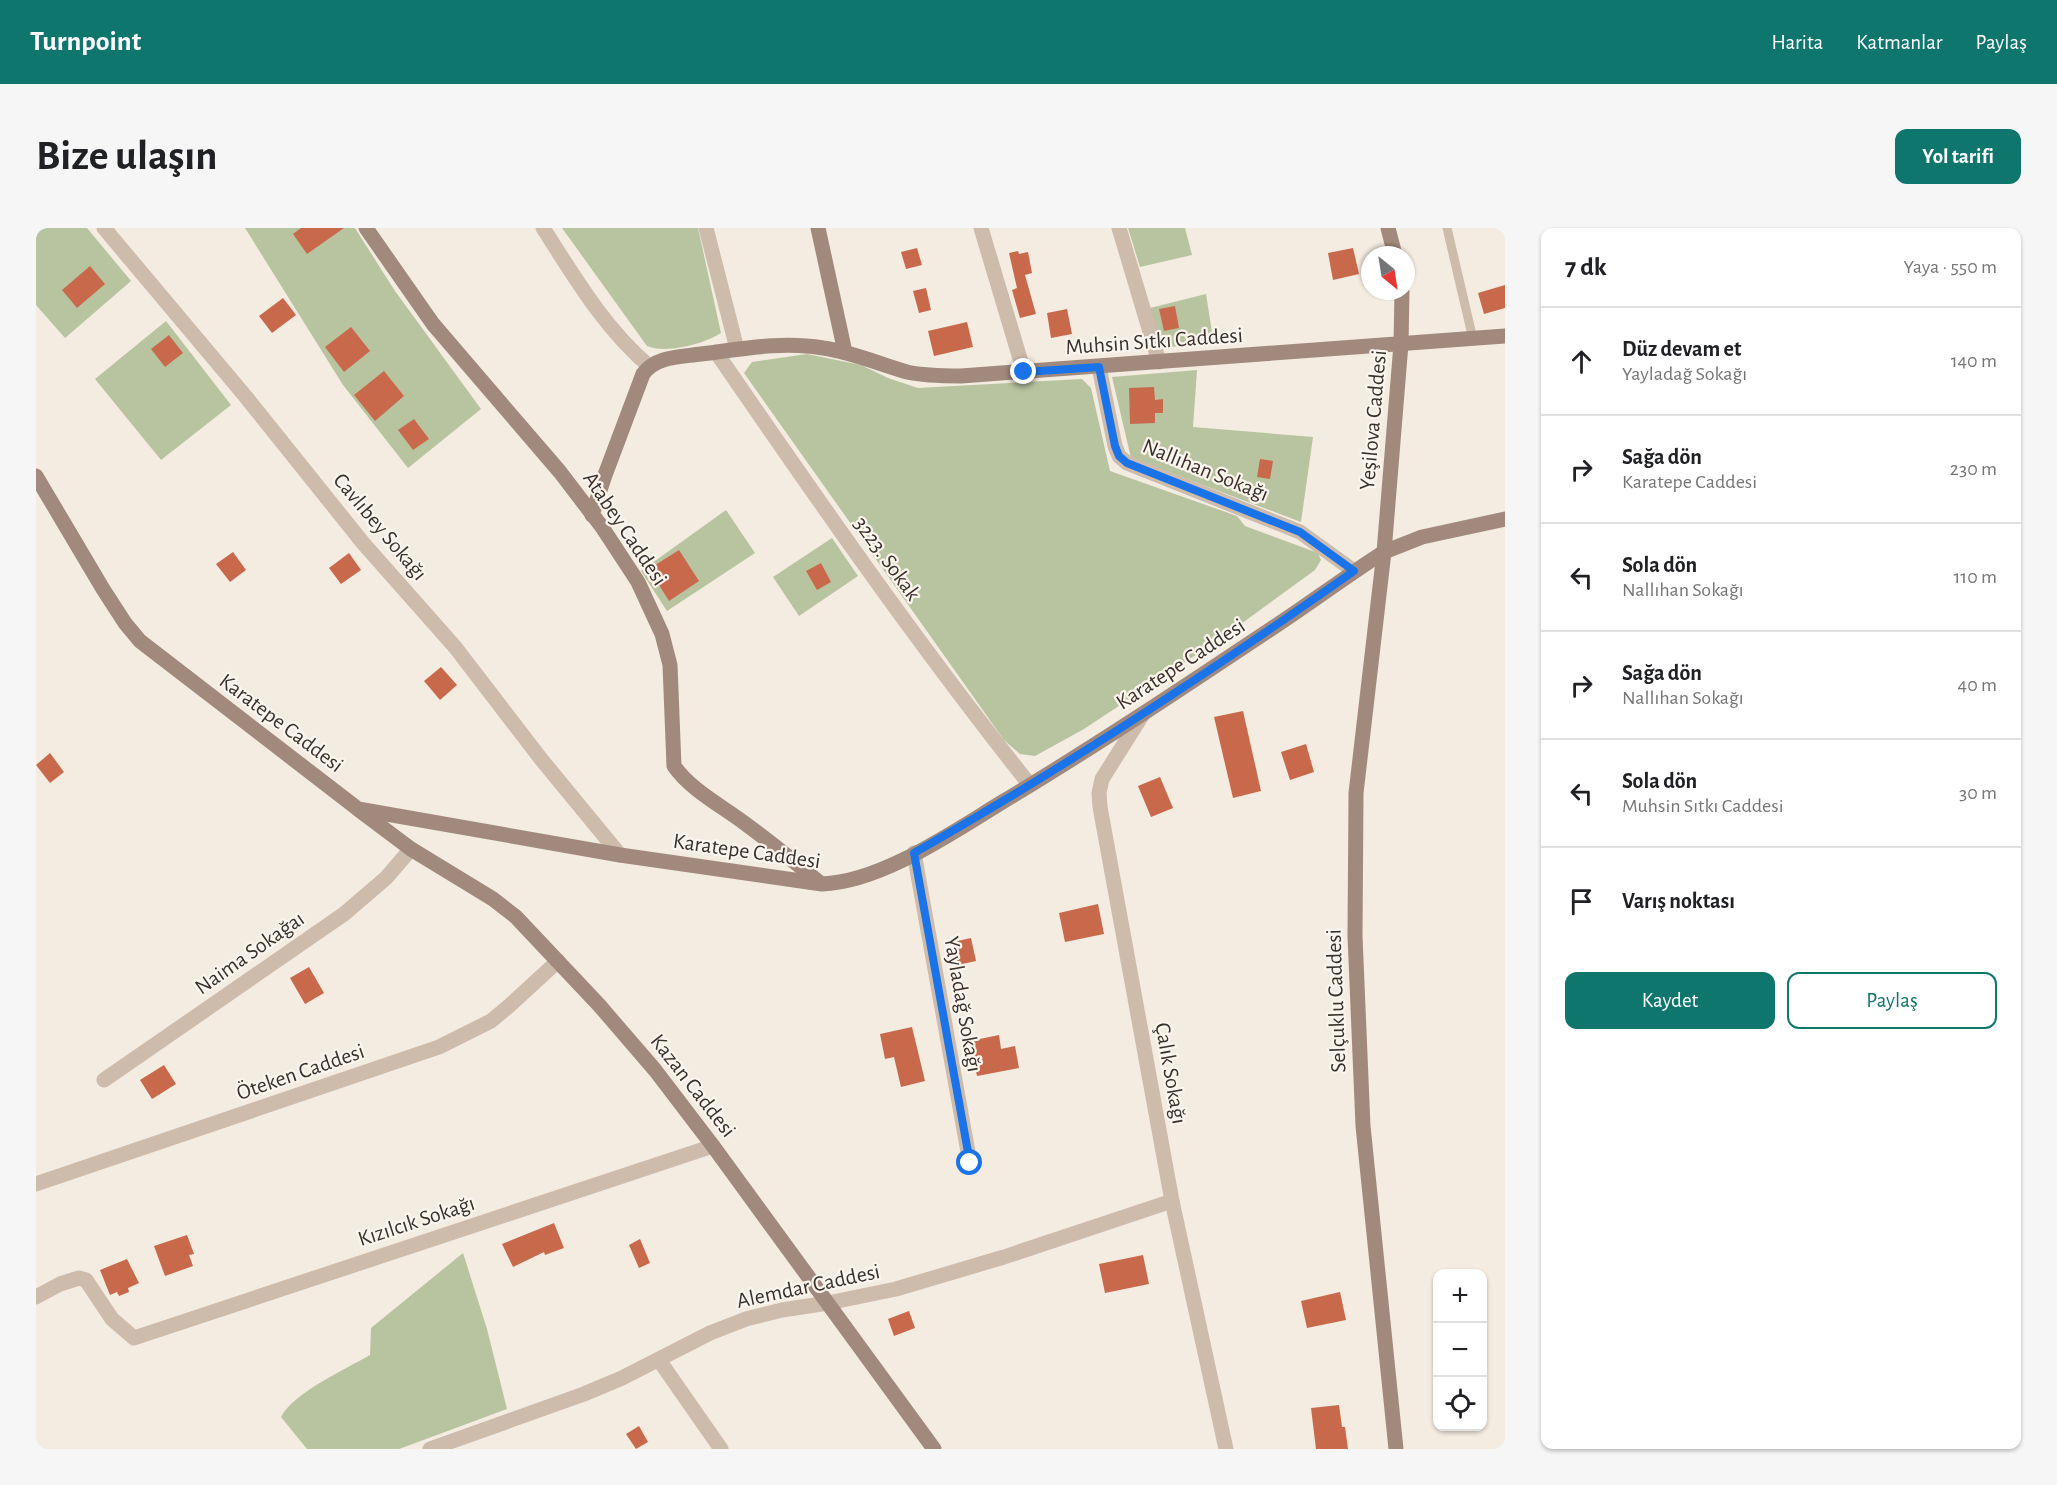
<!DOCTYPE html>
<html lang="tr">
<head>
<meta charset="utf-8">
<style>
	:root { --surface:#fff; --page:#f6f6f6; --text:#202124; --muted:#757577; --line:#e0e0e0; --accent:#0f766e }
	body { margin:0; font-family:"Alegreya Sans",sans-serif; background:var(--page); color:var(--text) }
	.controls { position:absolute; right:18px; bottom:18px; display:grid; overflow:hidden; border-radius:12px; box-shadow:0 2px 4px #0004 }
	.controls button { width:54px; height:54px; display:grid; place-items:center; padding:0; border:0; border-bottom:2px solid var(--line); background:var(--surface); color:var(--text); font:30px sans-serif }
	.compass { position:absolute; left:1325px; top:18px; width:54px; height:54px; border-radius:50%; background:var(--surface); box-shadow:0 2px 4px #0004; rotate:150deg }
	.stop { position:absolute; width:18px; height:18px; margin:-14px; border:4px solid #1a73e8; border-radius:50%; background:#fff }
	.stop.end { background:#1a73e8; border-color:#fff; box-shadow:0 2px 6px #0008 }
	.list { margin:0; padding:0; list-style:none }
	h2 { display:flex; justify-content:space-between; align-items:center; height:78px; margin:0; padding:0 24px; font-size:26px }
	h2 small { font-size:20px; font-weight:400; color:var(--muted) }
	.list li { display:grid; grid-template-columns:39px 1fr auto; gap:18px; align-items:center; box-sizing:border-box; height:108px; padding:0 24px; border-top:2px solid var(--line) }
	.list b { display:block; font-size:22px; white-space:nowrap }
	.list p { margin:0; font-size:20px; white-space:nowrap; color:var(--muted) }
	.list em { font-size:20px; font-style:normal; color:var(--muted) }
	.actions { display:flex; gap:12px; padding:18px 24px }
	.actions a { flex:1; padding:14px 0; border:2px solid var(--accent); border-radius:12px; text-align:center; font-size:21px; color:var(--accent) }
	.actions .main { background:var(--accent); color:#fff }
	.icon { flex:none; width:33px; height:33px; fill:none; stroke:currentColor; stroke-width:2; stroke-linecap:round; stroke-linejoin:round }
	.map { position:relative; flex:none; width:1469px; height:1221px; overflow:hidden; border-radius:12px }
	header { display:flex; align-items:center; gap:36px; box-sizing:border-box; height:84px; padding:0 30px; background:var(--accent); color:#fff }
	header strong { font-size:28px }
	nav { display:flex; gap:33px; margin-inline-start:auto; font-size:21px }
	.intro { display:flex; align-items:center; justify-content:space-between; box-sizing:border-box; height:144px; padding:0 36px }
	h1 { margin:0; font-size:42px }
	.button { padding:15px 27px; border-radius:12px; background:var(--accent); color:#fff; font-size:21px; font-weight:700 }
	main { display:flex; gap:36px; padding:0 36px }
	aside { flex:1; background:var(--surface); border-radius:12px; box-shadow:0 2px 4px #0004 }
	.map>svg:first-child { display:block }
	.green { fill:#b8c4a0 }
	.building { fill:#c8694b }
	.lines { fill:none; stroke-linecap:round; stroke-linejoin:round }
	.lane { stroke:#cdbbac; stroke-width:9 }
	.street { stroke:#cdbbac; stroke-width:15 }
	.secondary { stroke:#a18a7d; stroke-width:15 }
	.route { stroke:#1a73e8; stroke-width:8 }
	.labels { text-anchor:middle; stroke-width:4.5; stroke-linejoin:round; paint-order:stroke }
	.street-label { font-size:22px; fill:#3b302b; stroke:#fbf5ee }
</style>
</head>
<body>
<header>
<strong>Turnpoint</strong>
<nav><a>Harita</a><a>Katmanlar</a><a>Paylaş</a></nav>
</header>
<div class="intro"><h1>Bize ulaşın</h1><a class="button">Yol tarifi</a></div>
<main>
<div class="map">
<svg width="1469" height="1221" viewBox="0 0 1469 1221">
	<rect width="100%" height="100%" fill="#f4ebe1"/>
	<g class="green">
		<path d="M0 0H51L95 53 29 110 0 77Z"/>
		<path d="M209 0H319L359 63 445 181 372 240 307 157Z"/>
		<path d="M526 0H662L685 105C668 116 630 126 611 118Z"/>
		<path d="M1092 0H1149L1156 27 1104 39Z"/>
		<path d="M1170 66 1178 117 1127 119 1122 114 1114 80Z"/>
		<path d="M130 93 195 177 125 232 59 151Z"/>
		<path d="M771 126 825 137 852 150 882 160 1046 151 1055 160 1074 243 1201 288 1209 298 1282 325 1285 332 1279 342 1194 404 1119 454 1048 501 999 528 984 526 968 512 708 145 716 134Z"/>
		<path d="M1161 142 1157 199 1277 209 1265 294 1095 230 1076 149Z"/>
		<path d="M690 282 719 325 631 383 605 343Z"/>
		<path d="M796 310 822 348 763 388 737 349Z"/>
		<path d="M427 1025 451 1101 471 1181 363 1221H271L245 1189C257 1165 310 1141 334 1127L335 1100Z"/>
	</g>
	<g class="building">
		<path d="M265 0H308L271 26 257 6Z"/>
		<path d="M881 20 886 37 870 41 865 24Z"/>
		<path d="M1317 20 1323 46 1297 52 1292 25Z"/>
		<path d="M982 23 983 26 992 24 996 45 989 47 1000 86 984 90 976 62 981 60 973 25Z"/>
		<path d="M54 38 69 56 41 80 26 62Z"/>
		<path d="M1469 57V80L1448 86 1442 65Z"/>
		<path d="M890 60 895 82 883 85 877 63Z"/>
		<path d="M247 70 260 87 236 105 223 88Z"/>
		<path d="M1139 78 1143 100 1128 103 1123 81Z"/>
		<path d="M1031 81 1036 106 1015 110 1011 85Z"/>
		<path d="M931 94 937 119 898 128 892 103Z"/>
		<path d="M315 99 334 123 308 144 289 119Z"/>
		<path d="M133 107 147 125 129 139 115 121Z"/>
		<path d="M348 143 368 168 339 193 318 167Z"/>
		<path d="M1118 159 1119 172 1127 171V185H1119V195L1094 196 1093 160Z"/>
		<path d="M378 191 393 211 377 222 362 202Z"/>
		<path d="M1224 231 1237 233 1234 251 1221 249Z"/>
		<path d="M643 322 663 353 633 373 613 341Z"/>
		<path d="M197 324 210 342 194 354 180 336Z"/>
		<path d="M313 325 325 342 305 356 293 340Z"/>
		<path d="M785 335 795 354 781 362 770 343Z"/>
		<path d="M405 439 421 457 404 472 388 453Z"/>
		<path d="M1207 483 1225 563 1197 570 1178 489Z"/>
		<path d="M1270 516 1278 544 1254 552 1245 524Z"/>
		<path d="M14 525 28 544 14 555 0 537Z"/>
		<path d="M1124 549 1137 580 1115 589 1102 558Z"/>
		<path d="M1062 676 1068 706 1029 714 1023 685Z"/>
		<path d="M935 710 940 733 922 737 917 714Z"/>
		<path d="M273 739 288 765 269 776 254 750Z"/>
		<path d="M876 799 889 853 865 859 858 829 849 831 844 806Z"/>
		<path d="M963 807 965 821 979 818 983 840 941 848 934 813Z"/>
		<path d="M128 837 140 856 116 871 104 852Z"/>
		<path d="M518 995 528 1020 509 1027 508 1024 477 1039 466 1016Z"/>
		<path d="M151 1007 158 1026 153 1027 157 1038 129 1048 118 1018Z"/>
		<path d="M604 1011 614 1035 603 1040 593 1017Z"/>
		<path d="M1107 1027 1113 1056 1069 1065 1063 1036Z"/>
		<path d="M91 1031 103 1055 92 1060 93 1064 83 1068 81 1064 74 1067 64 1042Z"/>
		<path d="M1304 1064 1310 1092 1271 1100 1265 1073Z"/>
		<path d="M873 1083 879 1100 858 1108 852 1091Z"/>
		<path d="M1303 1177 1306 1199H1309L1312 1221H1280L1275 1180Z"/>
		<path d="M603 1198 612 1214 600 1221 590 1206Z"/>
	</g>
	<g class="lines">
		<path class="lane" d="M1411 0 1437 111"/>
		<g class="street">
			<path d="M68 0 210 169 327 315 419 419 505 531 584 627"/>
			<path d="M507 0C538 48 568 100 613 138"/>
			<path d="M670 0 701 121"/>
			<path d="M945 0 988 144"/>
			<path d="M1083 0 1123 134"/>
			<path d="M680 124C781 271 883 418 994 557"/>
			<path d="M1063 139 1079 218 1083 228 1091 235 1264 304 1318 343"/>
			<path d="M1107 486 1066 551 1063 565 1064 579 1136 973 1190 1221"/>
			<path d="M878 625 934 935"/>
			<path d="M68 852 308 686 350 650 375 621"/>
			<path d="M0 956 403 819 455 793 473 778 522 733"/>
			<path d="M0 1069 24 1056 43 1050 50 1052 76 1091 98 1110 677 918"/>
			<path d="M623 1132 685 1221"/>
			<path d="M394 1221 548 1166 586 1150 674 1105 710 1091 746 1082 792 1075 860 1061 968 1029 1136 973"/>
		</g>
		<g class="secondary">
			<path d="M330 0 397 96 524 244 566 299 602 354 626 406 634 437 638 538C654 561 684 577 707 594 733 613 759 634 784 655"/>
			<path d="M782 0 809 124"/>
			<path d="M1352 0 1359 27"/>
			<path d="M0 248 67 361 89 395 104 413 322 581 584 627 786 656C844 654 914 606 963 576 1055 521 1145 461 1235 401 1273 376 1309 349 1348 324L1386 309 1469 291"/>
			<path d="M556 287 569 247 607 146C620 128 644 129 665 126 706 121 746 113 787 120 816 124 843 136 871 144 889 148 907 148 925 148L1469 108"/>
			<path d="M323 582 375 621 457 671 480 689 563 777 619 842 677 918 898 1221"/>
			<path d="M1360 1221 1327 898 1319 708 1320 565 1348 324 1365 116 1366 63"/>
		</g>
	</g>
	<g class="lines">
		<path class="route" d="M934 935 878 625C1030 539 1176 443 1318 343L1264 304 1091 235 1083 228 1079 218 1063 139 988 144"/>
	</g>
	<g class="labels">
		<g class="street-label">
			<text transform="translate(1118 112) rotate(-4)" y="8">Muhsin Sıtkı Caddesi</text>
			<text transform="translate(1336 192) rotate(-85)" y="8">Yeşilova Caddesi</text>
			<text transform="translate(1170 241) rotate(22)" y="8">Nallıhan Sokağı</text>
			<text transform="translate(345 298) rotate(50)" y="8">Cavlıbey Sokağı</text>
			<text transform="translate(590 300) rotate(56)" y="8">Atabey Caddesi</text>
			<text transform="translate(852 330) rotate(54)" y="8">3223. Sokak</text>
			<text transform="translate(1144 435) rotate(-33)" y="8">Karatepe Caddesi</text>
			<text transform="translate(246 494) rotate(37)" y="8">Karatepe Caddesi</text>
			<text transform="translate(711 622) rotate(8)" y="8">Karatepe Caddesi</text>
			<text transform="translate(213 724) rotate(-35)" y="8">Naima Sokağaı</text>
			<text transform="translate(1299 773) rotate(-92)" y="8">Selçuklu Caddesi</text>
			<text transform="translate(928 776) rotate(80)" y="8">Yayladağ Sokağı</text>
			<text transform="translate(264 843) rotate(-19)" y="8">Öteken Caddesi</text>
			<text transform="translate(1136 845) rotate(80)" y="8">Çalık Sokağı</text>
			<text transform="translate(658 857) rotate(52)" y="8">Kazan Caddesi</text>
			<text transform="translate(380 992) rotate(-18)" y="8">Kızılcık Sokağı</text>
			<text transform="translate(772 1057) rotate(-12)" y="8">Alemdar Caddesi</text>
		</g>
	</g>
</svg>
<div class="controls">
<button>+</button>
<button>−</button>
<button><svg class="icon" aria-label="locate" viewBox="0 0 24 24"><circle cx="12" cy="12" r="6"/><path d="M12 2v4M12 18v4M2 12h4M18 12h4"/></svg></button>
</div>
<svg class="compass" viewBox="-18 -18 36 36"><path d="M0-13l5 13h-10z" fill="#e53935"/><path d="M0 13l5-13h-10z" fill="#757577"/></svg>
<div class="stop" style="left:934px;top:935px"></div>
<div class="stop end" style="left:988px;top:144px"></div>
</div>
<aside>
<h2>7 dk<small>Yaya · 550 m</small></h2>
<ul class="list">
<li><svg class="icon" aria-label="ahead" viewBox="0 0 24 24"><path d="M12 20V5M6 11l6-6 6 6"/></svg><div><b>Düz devam et</b><p>Yayladağ Sokağı</p></div><em>140 m</em></li>
<li><svg class="icon" aria-label="right" viewBox="0 0 24 24"><path d="M7 20v-9h11M14 6l5 5-5 5"/></svg><div><b>Sağa dön</b><p>Karatepe Caddesi</p></div><em>230 m</em></li>
<li><svg class="icon" aria-label="left" viewBox="0 0 24 24"><path d="M17 20v-9H6M10 6l-5 5 5 5"/></svg><div><b>Sola dön</b><p>Nallıhan Sokağı</p></div><em>110 m</em></li>
<li><svg class="icon" aria-label="right" viewBox="0 0 24 24"><path d="M7 20v-9h11M14 6l5 5-5 5"/></svg><div><b>Sağa dön</b><p>Nallıhan Sokağı</p></div><em>40 m</em></li>
<li><svg class="icon" aria-label="left" viewBox="0 0 24 24"><path d="M17 20v-9H6M10 6l-5 5 5 5"/></svg><div><b>Sola dön</b><p>Muhsin Sıtkı Caddesi</p></div><em>30 m</em></li>
<li><svg class="icon" aria-label="arrive" viewBox="0 0 24 24"><path d="M6 21V4h12l-3 4 3 4H6"/></svg><div><b>Varış noktası</b></div></li>
</ul>
<div class="actions"><a class="main">Kaydet</a><a>Paylaş</a></div>
</aside>
</main>
</body>
</html>
